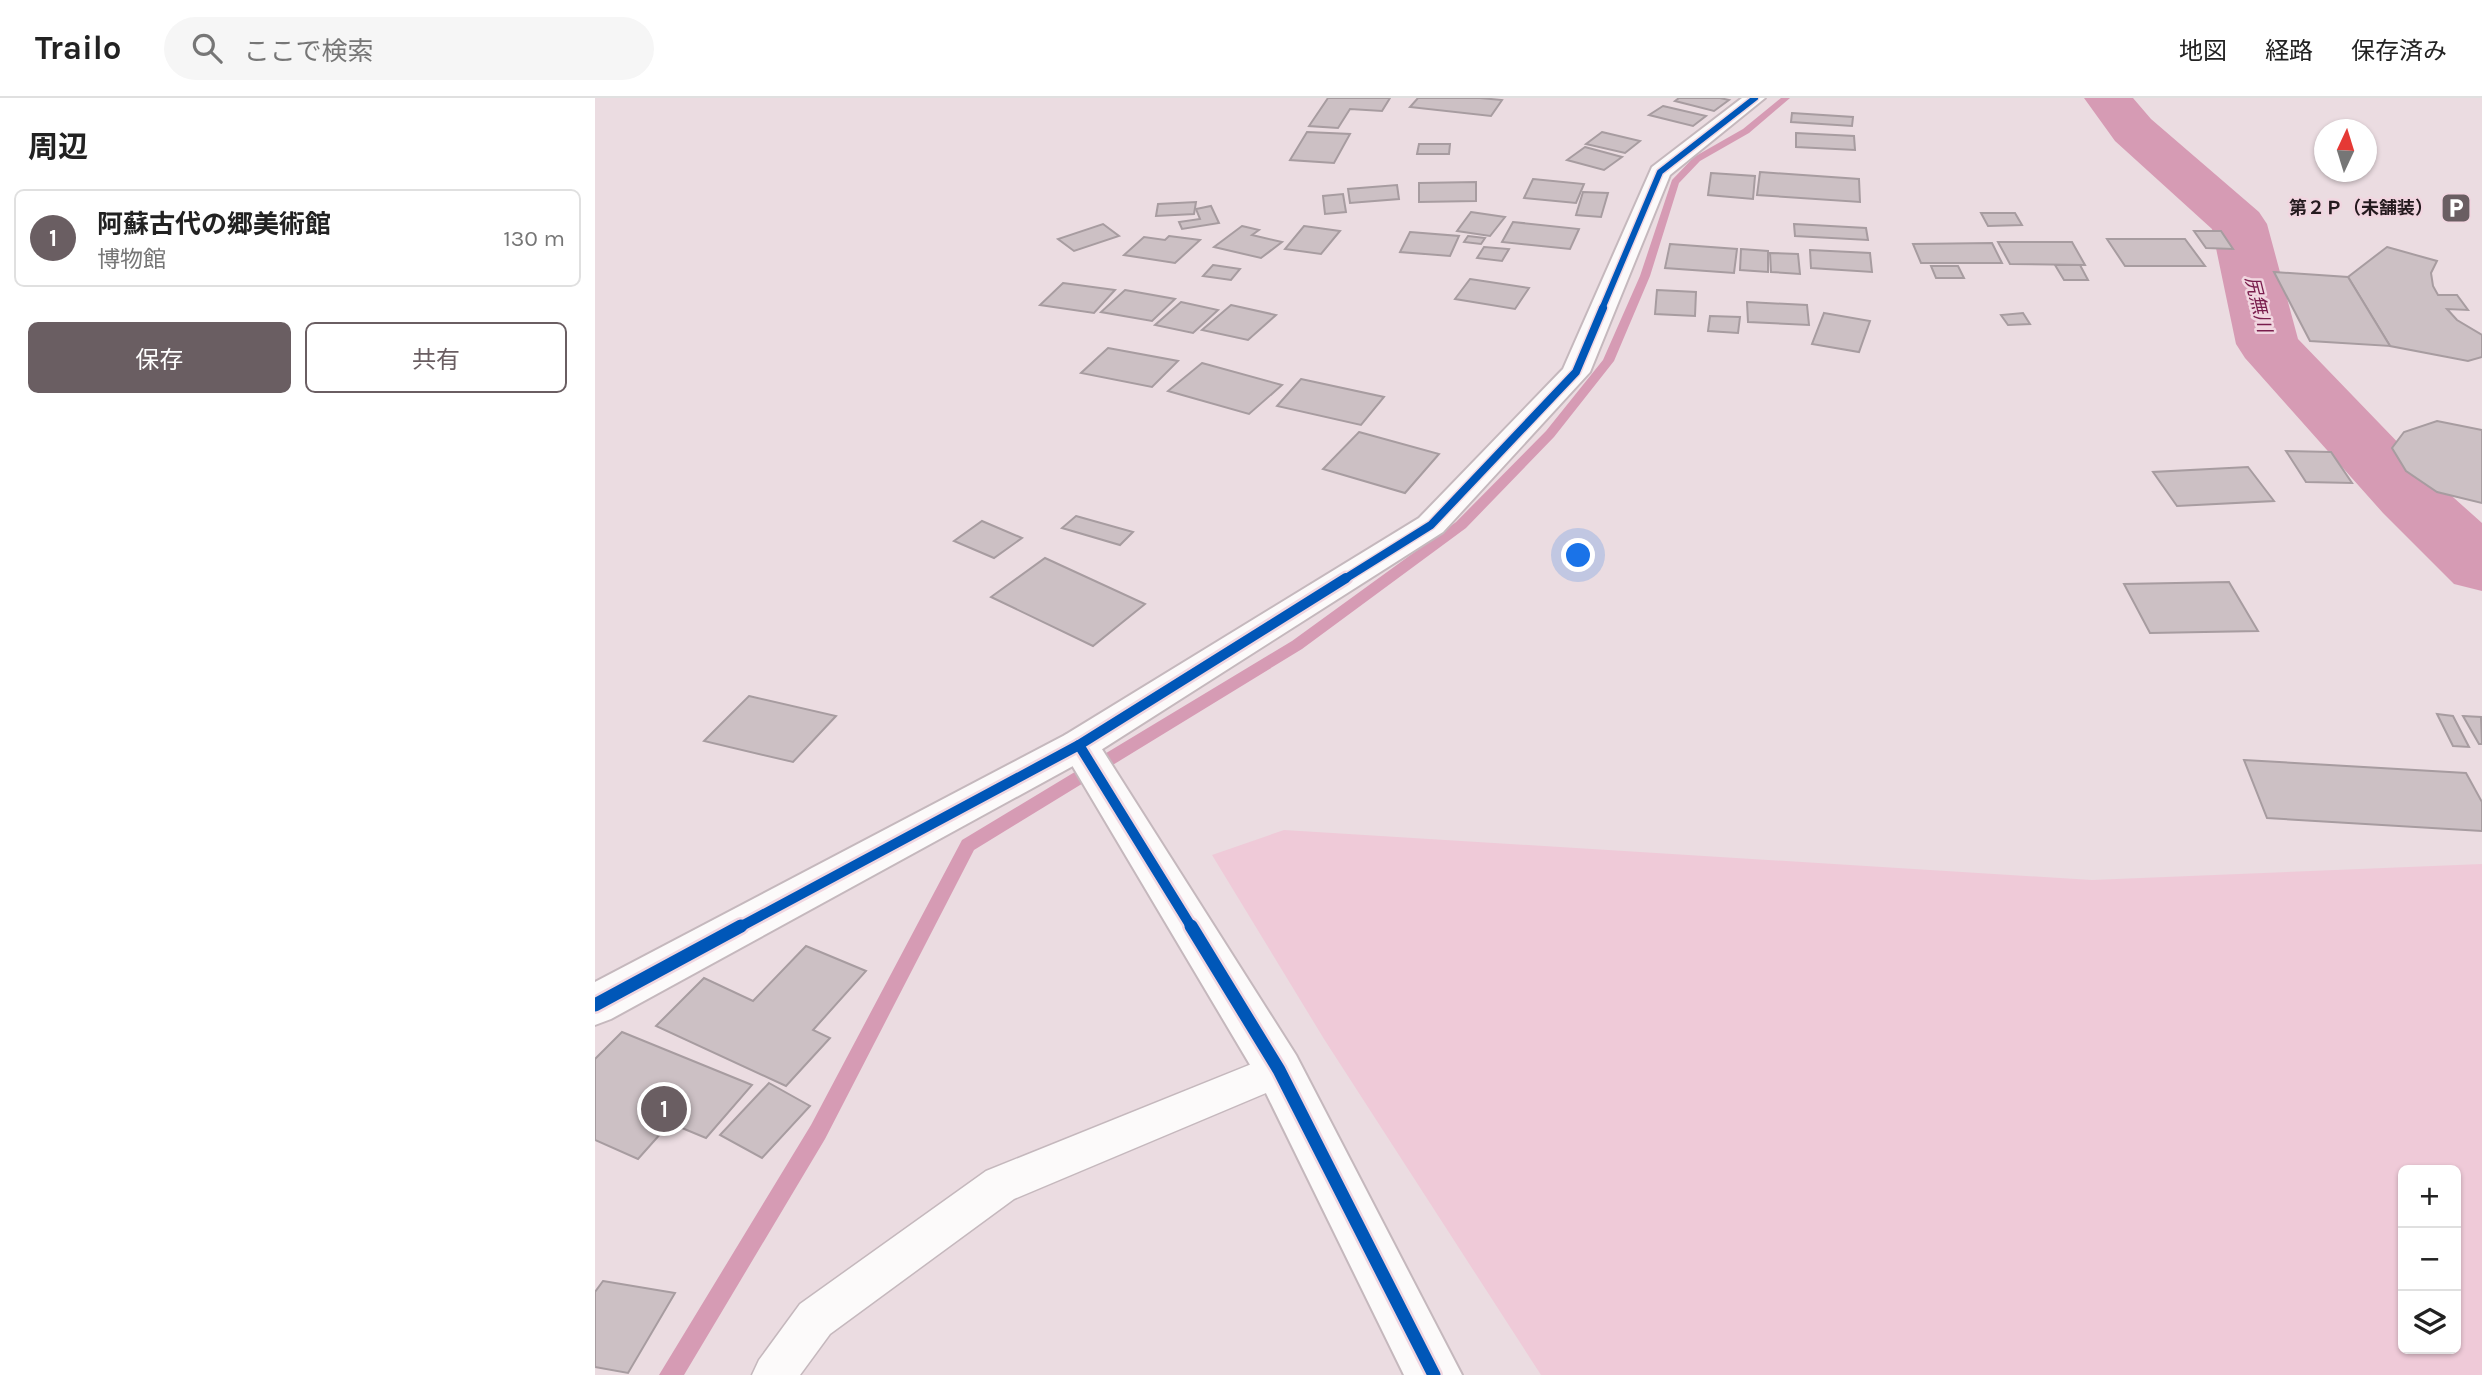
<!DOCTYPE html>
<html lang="ja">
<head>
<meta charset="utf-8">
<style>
	:root { --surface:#fff; --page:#f6f6f6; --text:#222; --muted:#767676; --line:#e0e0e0; --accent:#6a5e62 }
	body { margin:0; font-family:Karla,"Noto Sans JP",sans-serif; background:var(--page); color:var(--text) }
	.controls { position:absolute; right:21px; bottom:21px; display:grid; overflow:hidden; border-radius:10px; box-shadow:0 2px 5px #0004 }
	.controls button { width:63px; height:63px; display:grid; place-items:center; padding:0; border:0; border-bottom:2px solid var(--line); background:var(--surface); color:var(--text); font:35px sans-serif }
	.compass { position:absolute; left:1719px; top:21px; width:63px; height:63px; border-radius:50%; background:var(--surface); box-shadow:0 2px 5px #0004; rotate:4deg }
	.you { position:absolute; left:984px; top:458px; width:24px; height:24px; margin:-18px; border:5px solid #fff; border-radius:50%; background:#1a73e8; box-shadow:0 0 0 10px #1a73e833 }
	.badge { display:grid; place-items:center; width:46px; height:46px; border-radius:50%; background:var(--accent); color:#fff; font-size:23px; font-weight:700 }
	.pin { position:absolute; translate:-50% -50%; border:4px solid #fff; box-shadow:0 2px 7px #0006 }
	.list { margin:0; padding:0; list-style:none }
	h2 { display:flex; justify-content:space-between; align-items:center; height:91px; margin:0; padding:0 28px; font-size:30px }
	h2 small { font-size:23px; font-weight:400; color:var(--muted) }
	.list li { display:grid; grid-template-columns:46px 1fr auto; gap:21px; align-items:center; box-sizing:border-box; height:98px; margin:0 14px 14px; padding:0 14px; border:2px solid var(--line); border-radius:10px }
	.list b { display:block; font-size:26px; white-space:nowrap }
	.list p { margin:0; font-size:23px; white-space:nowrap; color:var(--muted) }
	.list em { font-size:23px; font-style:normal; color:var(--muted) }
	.actions { display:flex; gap:14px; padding:21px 28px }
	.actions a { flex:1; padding:16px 0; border:2px solid var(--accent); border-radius:10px; text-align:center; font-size:24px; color:var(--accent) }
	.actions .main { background:var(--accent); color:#fff }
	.icon { flex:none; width:38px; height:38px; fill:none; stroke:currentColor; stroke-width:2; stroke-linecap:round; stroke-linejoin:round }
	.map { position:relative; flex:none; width:1887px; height:1277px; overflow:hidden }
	header { display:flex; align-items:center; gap:42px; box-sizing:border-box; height:98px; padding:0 35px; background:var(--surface); border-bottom:2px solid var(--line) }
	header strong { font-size:33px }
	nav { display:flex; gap:38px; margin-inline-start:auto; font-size:24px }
	.search { width:490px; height:63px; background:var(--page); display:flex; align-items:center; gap:18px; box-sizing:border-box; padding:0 24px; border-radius:38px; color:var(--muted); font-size:26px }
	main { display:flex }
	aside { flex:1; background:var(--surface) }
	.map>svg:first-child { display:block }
	.green { fill:#efcad8; fill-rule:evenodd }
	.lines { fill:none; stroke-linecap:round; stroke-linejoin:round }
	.stream { fill:#d69bb4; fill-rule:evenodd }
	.river { fill:#d69bb4; fill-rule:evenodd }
	.building { fill:#ccc0c4; stroke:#a79ca0; stroke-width:2 }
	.service-casing { stroke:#c5b8bd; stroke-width:3 }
	.minor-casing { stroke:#c5b8bd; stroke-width:4 }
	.tertiary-casing { stroke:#c5b8bd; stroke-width:4 }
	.service { fill:#fcfafa; fill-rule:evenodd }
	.minor { fill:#fcfafa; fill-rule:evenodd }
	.tertiary { fill:#fcfafa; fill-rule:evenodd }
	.cycleway-far3-casing { stroke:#f1d6e0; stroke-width:9 }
	.cycleway-far2-casing { stroke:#f1d6e0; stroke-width:11 }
	.cycleway-far1-casing { stroke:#f1d6e0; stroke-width:15 }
	.cycleway-casing { stroke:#f1d6e0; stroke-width:18 }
	.cycleway-far3 { stroke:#0057b8; stroke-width:6 }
	.cycleway-far2 { stroke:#0057b8; stroke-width:8 }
	.cycleway-far1 { stroke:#0057b8; stroke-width:10 }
	.cycleway { stroke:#0057b8; stroke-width:13 }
	.labels { text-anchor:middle; stroke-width:5; stroke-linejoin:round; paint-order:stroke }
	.far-poi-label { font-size:18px; font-weight:bold; fill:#241a1e; stroke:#f1d6e0; text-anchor:end }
	.far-water-label { font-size:19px; font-style:italic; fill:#791d4c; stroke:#f1d6e0 }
</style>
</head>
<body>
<header>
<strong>Trailo</strong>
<div class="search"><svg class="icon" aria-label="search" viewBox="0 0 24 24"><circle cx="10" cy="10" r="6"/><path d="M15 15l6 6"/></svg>ここで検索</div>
<nav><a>地図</a><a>経路</a><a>保存済み</a></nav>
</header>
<main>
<aside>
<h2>周辺<small></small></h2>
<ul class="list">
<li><span class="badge">1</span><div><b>阿蘇古代の郷美術館</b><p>博物館</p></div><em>130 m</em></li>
</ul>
<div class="actions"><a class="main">保存</a><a>共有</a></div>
</aside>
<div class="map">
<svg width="1887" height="1277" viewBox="0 0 1887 1277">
	<rect width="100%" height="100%" fill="#ebdce1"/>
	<path class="green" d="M689 732 1497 782 1887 766V1277H946L729 941 617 757ZM1808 1072H1861V1251H1808Z"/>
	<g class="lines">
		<path class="stream" d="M1186 0H1195L1154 35 1105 63 1084 85 1055 178 1019 263 959 339 871 430 707 551 379 752 230 1041 89 1277H64L216 1027 367 742 697 543 861 424 951 333 1008 262 1045 178 1077 82 1099 59 1148 31Z"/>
		<path class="river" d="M1489 0H1538L1556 21 1664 114 1672 126 1703 241 1840 383 1887 425V493L1859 486 1788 415 1650 260 1641 246 1617 131 1520 43Z"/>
	</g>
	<g class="building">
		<path d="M733 0H795L787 13 755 11 743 30 714 28Z"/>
		<path d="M823 0H885L907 2 896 18 815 9Z"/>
		<path d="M1084 0H1125L1134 2 1119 13 1080 3Z"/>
		<path d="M1068 8 1111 18 1098 28 1054 17Z"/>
		<path d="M1197 15 1258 19 1257 28 1196 24Z"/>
		<path d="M712 34 755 36 739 65 695 62Z"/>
		<path d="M1007 34 1045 43 1030 55 991 46Z"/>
		<path d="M1201 35 1259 38 1260 52 1201 49Z"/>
		<path d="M824 46H855L854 56H822Z"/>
		<path d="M990 49 1027 59 1009 72 972 62Z"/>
		<path d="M1165 74 1264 81 1265 104 1162 97Z"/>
		<path d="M1116 75 1160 78 1158 101 1113 97Z"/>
		<path d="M938 81 989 86 981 105 929 100Z"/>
		<path d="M881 84V103L824 104V85Z"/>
		<path d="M802 87 804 101 755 105 753 91Z"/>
		<path d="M988 94 1013 95 1006 119 981 117Z"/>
		<path d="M748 96 751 114 730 116 728 98Z"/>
		<path d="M601 104 599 116 561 118 563 106Z"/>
		<path d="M616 108 624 125 587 131 584 124 605 121 601 111Z"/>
		<path d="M876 114 910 119 895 138 862 133Z"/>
		<path d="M1386 115H1420L1427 127 1393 128Z"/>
		<path d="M918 124 984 131 975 151 907 144Z"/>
		<path d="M508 126 524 138 479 153 463 141Z"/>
		<path d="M1199 126 1271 130 1273 142 1200 138Z"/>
		<path d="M647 128 664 132 657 137 687 144 666 160 619 149Z"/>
		<path d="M709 128 745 133 726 156 690 151Z"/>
		<path d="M1599 133H1626L1638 151 1611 150Z"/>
		<path d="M815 134 864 138 855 158 805 154Z"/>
		<path d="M574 138 605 142 580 165 529 157 549 139 570 142Z"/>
		<path d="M873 138 890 140 886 146 869 144Z"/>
		<path d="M1512 141H1590L1610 168H1530Z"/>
		<path d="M1403 144H1477L1490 167 1415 166Z"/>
		<path d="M1397 145 1407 165H1326L1318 146Z"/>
		<path d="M1075 146 1142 151 1139 175 1070 170Z"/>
		<path d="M889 149 914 151 907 163 882 160Z"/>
		<path d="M1792 149 1842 163 1836 175 1838 188 1843 197H1862L1873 212 1852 211 1862 222 1887 237V259L1873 263 1795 248 1753 179Z"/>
		<path d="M1146 151 1173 153V174L1145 172Z"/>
		<path d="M1215 152 1275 155 1277 174 1216 170Z"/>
		<path d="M1175 155 1203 156 1205 176 1176 174Z"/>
		<path d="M618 167 645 171 636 182 608 178Z"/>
		<path d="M1460 167H1485L1493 182H1469Z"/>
		<path d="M1336 168H1363L1369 180H1341Z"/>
		<path d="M1679 174 1753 179 1795 248 1715 243Z"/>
		<path d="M875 181 934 190 920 211 860 201Z"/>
		<path d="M468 185 520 192 499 215 445 207Z"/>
		<path d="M530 192 580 201 557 223 506 214Z"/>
		<path d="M1062 192 1101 194 1100 218 1060 216Z"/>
		<path d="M586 204 623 212 598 235 560 227Z"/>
		<path d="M1152 204 1212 207 1214 227 1153 224Z"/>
		<path d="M636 207 681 217 653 242 607 232Z"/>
		<path d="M1229 215 1275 223 1264 254 1217 246Z"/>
		<path d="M1428 215 1435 226 1413 227 1406 217Z"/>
		<path d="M1115 218 1145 219 1143 235 1113 233Z"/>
		<path d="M513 250 583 263 557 289 486 275Z"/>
		<path d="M607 265 687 287 654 316 573 293Z"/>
		<path d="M706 281 789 299 766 327 682 308Z"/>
		<path d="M1842 323 1887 332V405L1842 394 1811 373 1797 350 1809 334Z"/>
		<path d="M764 334 844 356 810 395 728 371Z"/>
		<path d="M1691 353 1736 354 1757 385 1711 384Z"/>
		<path d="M1653 369 1679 403 1582 408 1558 374Z"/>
		<path d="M481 418 538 434 525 447 467 430Z"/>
		<path d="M387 423 427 440 399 460 359 443Z"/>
		<path d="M450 460 550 506 498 548 396 499Z"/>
		<path d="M1634 484 1663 533 1555 535 1529 486Z"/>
		<path d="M154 598 241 618 198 664 109 643Z"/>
		<path d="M1842 616 1858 618 1874 649 1858 648Z"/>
		<path d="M1868 618 1886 619 1887 646H1884Z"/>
		<path d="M1649 662 1871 675 1887 704V733L1672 720Z"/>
		<path d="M211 848 271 873 218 932 235 940 191 988 61 928 109 880 158 903Z"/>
		<path d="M27 934 157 987 111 1040 75 1025 43 1061 0 1042V961Z"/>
		<path d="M174 985 215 1008 167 1060 125 1037Z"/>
		<path d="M8 1183 80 1195 33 1275 0 1269V1194Z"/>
	</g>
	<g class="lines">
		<g class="service-casing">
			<path id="service" d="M684 955 697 960 702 972 697 984 419 1101 235 1236 205 1277H157L164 1262 205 1206 391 1073Z"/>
		</g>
		<g class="minor-casing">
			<path id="minor" d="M484 633 498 637 701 957 867 1277H809L667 987 465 647 470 637Z"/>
		</g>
		<g class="tertiary-casing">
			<path id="tertiary" d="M1147 0H1170L1075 77 995 274 848 434 498 657 16 921 0 927V884L470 637 824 420 968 271 1057 69Z"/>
		</g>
		<use href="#service" class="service"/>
		<use href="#minor" class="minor"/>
		<use href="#tertiary" class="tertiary"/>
		<g class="cycleway-far3-casing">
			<path id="cycleway-far3" d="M1007 211 1065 74 1160 0"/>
		</g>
		<g class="cycleway-far2-casing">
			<path id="cycleway-far2" d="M748 482 836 427 981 274 1008 210"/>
		</g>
		<g class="cycleway-far1-casing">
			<g id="cycleway-far1">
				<path d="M484 647 597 830"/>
				<path d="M143 830 484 647 751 480"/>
			</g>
		</g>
		<g class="cycleway-casing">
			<g id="cycleway">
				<path d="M596 828 684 972 839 1277"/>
				<path d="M0 907 146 828"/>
			</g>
		</g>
		<use href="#cycleway-far3" class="cycleway-far3"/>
		<use href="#cycleway-far2" class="cycleway-far2"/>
		<use href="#cycleway-far1" class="cycleway-far1"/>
		<use href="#cycleway" class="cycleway"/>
	</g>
	<defs>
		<g id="parking-square" transform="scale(1.575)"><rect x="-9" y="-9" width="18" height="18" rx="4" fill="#6a5e62" stroke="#f1d6e0"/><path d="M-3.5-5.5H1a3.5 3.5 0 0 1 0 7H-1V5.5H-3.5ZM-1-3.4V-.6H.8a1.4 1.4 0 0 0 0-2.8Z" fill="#fff"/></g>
	</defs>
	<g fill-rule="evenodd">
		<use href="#parking-square" x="1861" y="110"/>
	</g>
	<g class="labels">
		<g class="far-poi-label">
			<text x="1838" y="116">第２Ｐ（未舗装）</text>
		</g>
		<g class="far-water-label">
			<text transform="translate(1664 206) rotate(76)" y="7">尻無川</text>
		</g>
	</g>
</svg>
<div class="controls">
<button>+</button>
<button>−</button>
<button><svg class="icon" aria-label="layers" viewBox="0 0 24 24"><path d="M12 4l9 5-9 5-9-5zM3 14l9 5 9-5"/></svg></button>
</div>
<svg class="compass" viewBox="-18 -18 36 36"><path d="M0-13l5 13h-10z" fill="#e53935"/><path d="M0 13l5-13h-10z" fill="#767676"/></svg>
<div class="you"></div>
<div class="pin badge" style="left:69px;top:1011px">1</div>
</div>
</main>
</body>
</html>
